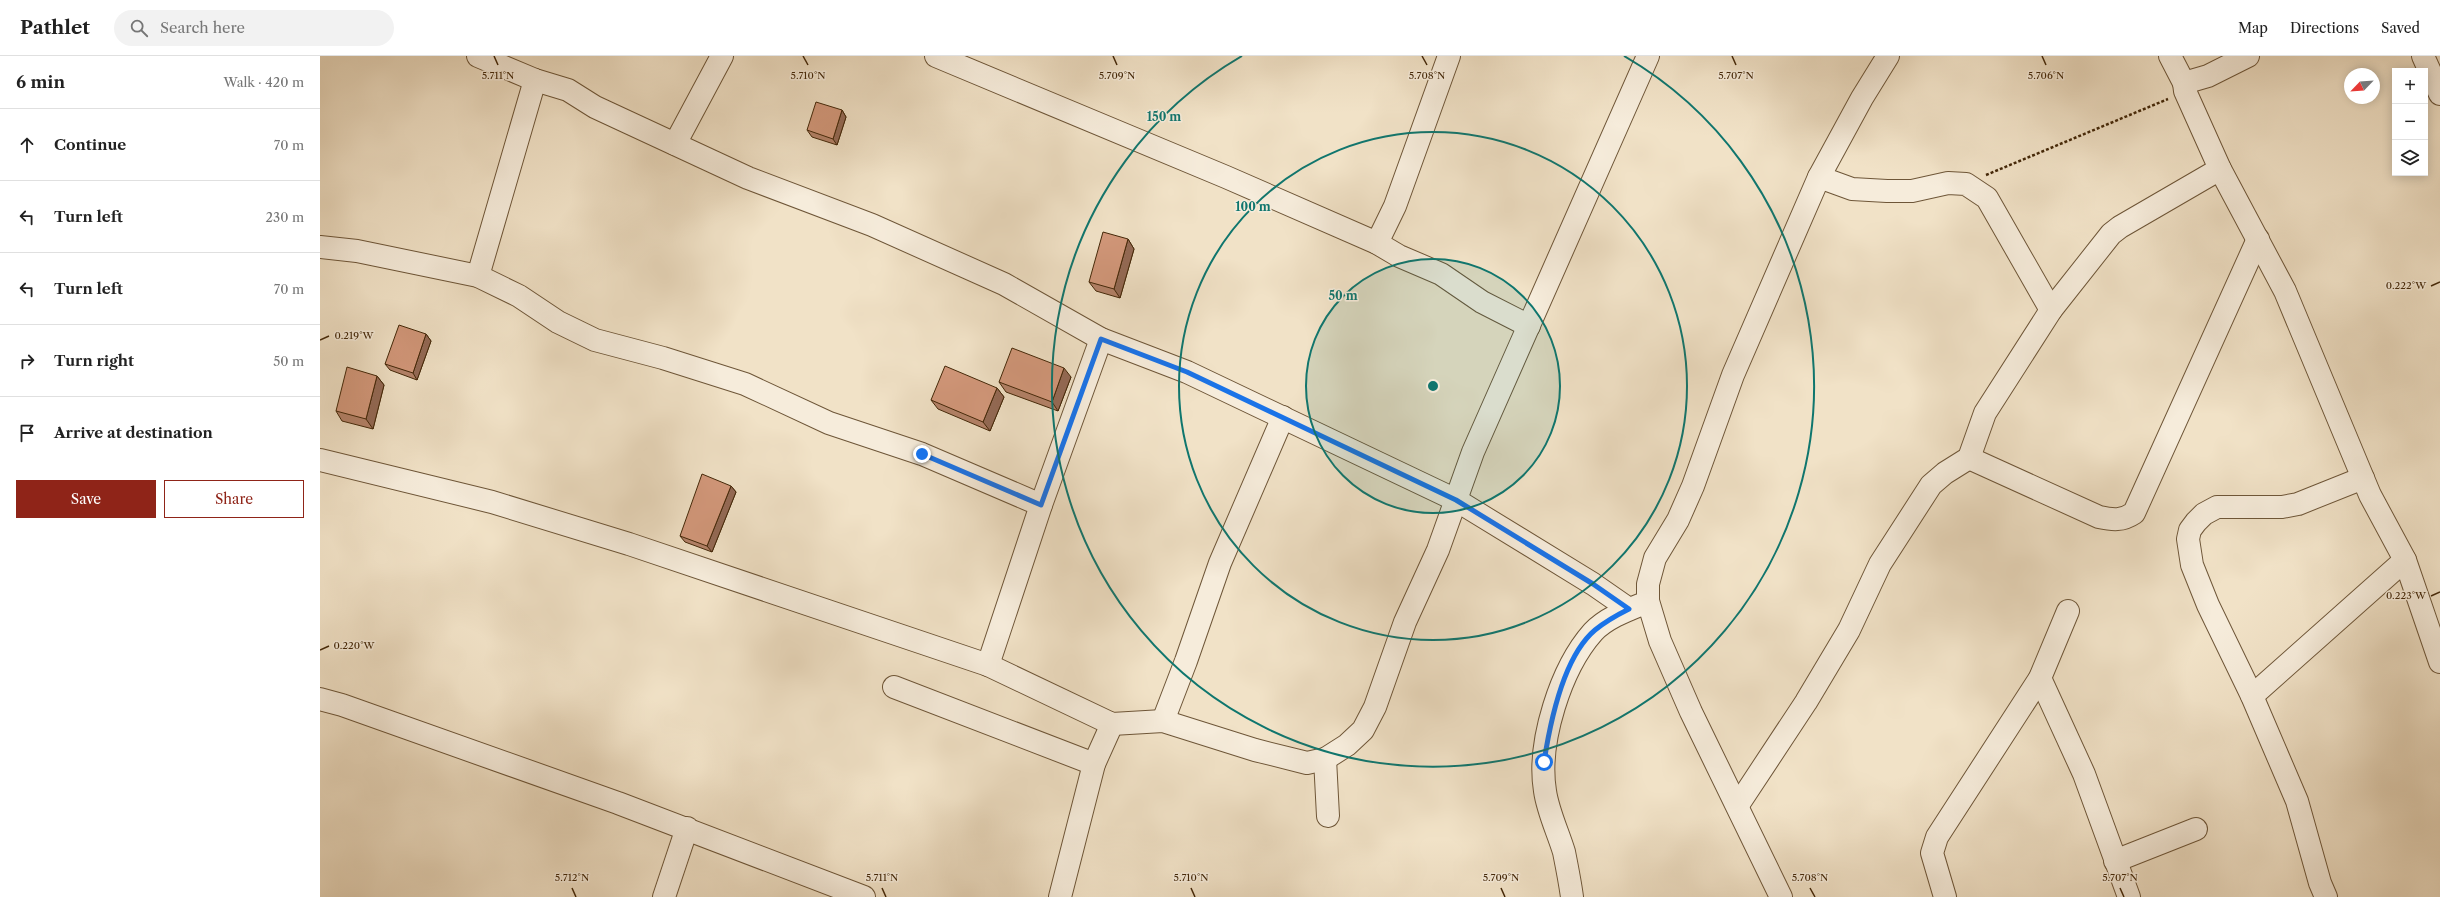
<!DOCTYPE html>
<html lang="en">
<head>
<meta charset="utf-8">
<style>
	:root { --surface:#fff; --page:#f2f2f2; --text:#222; --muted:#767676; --line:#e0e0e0; --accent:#8f2418 }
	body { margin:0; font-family:"Libre Caslon Text",serif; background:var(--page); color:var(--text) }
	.controls { position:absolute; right:12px; top:12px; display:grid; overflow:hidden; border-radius:0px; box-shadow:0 2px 10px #0003 }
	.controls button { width:36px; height:36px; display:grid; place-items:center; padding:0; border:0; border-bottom:1px solid var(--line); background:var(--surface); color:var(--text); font:20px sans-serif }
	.compass { position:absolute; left:2024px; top:12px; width:36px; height:36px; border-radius:50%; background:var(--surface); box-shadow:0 2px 10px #0003; rotate:245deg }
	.stop { position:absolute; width:12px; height:12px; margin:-9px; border:3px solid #1a73e8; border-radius:50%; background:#fff }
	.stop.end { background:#1a73e8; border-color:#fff; box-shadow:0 1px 4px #0008 }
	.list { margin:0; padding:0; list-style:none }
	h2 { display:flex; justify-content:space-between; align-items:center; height:52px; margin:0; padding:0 16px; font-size:17px }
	h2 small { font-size:13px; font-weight:400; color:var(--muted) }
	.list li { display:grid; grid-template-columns:26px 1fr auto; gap:12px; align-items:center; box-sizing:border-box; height:72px; padding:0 16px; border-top:1px solid var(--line) }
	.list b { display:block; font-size:15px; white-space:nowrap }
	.list em { font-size:13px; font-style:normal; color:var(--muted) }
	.actions { display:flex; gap:8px; padding:12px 16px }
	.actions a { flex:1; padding:9px 0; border:1px solid var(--accent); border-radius:0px; text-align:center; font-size:14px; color:var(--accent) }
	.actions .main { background:var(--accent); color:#fff }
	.icon { flex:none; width:22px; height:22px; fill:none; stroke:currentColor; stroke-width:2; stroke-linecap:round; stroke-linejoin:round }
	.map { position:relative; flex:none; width:2120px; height:841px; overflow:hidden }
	header { display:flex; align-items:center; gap:24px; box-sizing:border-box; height:56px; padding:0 20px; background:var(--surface); border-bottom:1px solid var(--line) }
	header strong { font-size:19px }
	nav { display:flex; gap:22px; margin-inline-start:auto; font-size:14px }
	.search { width:280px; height:36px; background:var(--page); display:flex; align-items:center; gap:10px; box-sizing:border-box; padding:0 14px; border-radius:22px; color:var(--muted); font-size:15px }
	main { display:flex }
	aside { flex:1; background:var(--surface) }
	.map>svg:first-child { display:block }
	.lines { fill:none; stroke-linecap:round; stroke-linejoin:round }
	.minor-casing { stroke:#6e5638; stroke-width:24 }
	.path { stroke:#432708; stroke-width:2.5; stroke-dasharray:3 2; stroke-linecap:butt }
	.minor { stroke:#f6ecdb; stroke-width:22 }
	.wall { fill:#b5836a; stroke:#432708 }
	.shaded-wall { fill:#946a56; stroke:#432708 }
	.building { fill:#d3987b; stroke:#432708 }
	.route { stroke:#1a73e8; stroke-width:5 }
	.ticks { fill:none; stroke:#432708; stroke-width:1.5 }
	.ring { fill:none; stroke:#0f766e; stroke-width:2 }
	.ticks-label { font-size:10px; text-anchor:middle; fill:#432708; stroke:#f6ecdb; stroke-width:3; stroke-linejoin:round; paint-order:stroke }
	.centre { fill:#0f766e; stroke:#f6ecdb; stroke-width:2 }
	.ring-label { font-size:12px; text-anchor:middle; font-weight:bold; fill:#0f766e; stroke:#f6ecdb; stroke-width:3; stroke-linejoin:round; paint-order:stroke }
</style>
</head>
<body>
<header>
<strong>Pathlet</strong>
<div class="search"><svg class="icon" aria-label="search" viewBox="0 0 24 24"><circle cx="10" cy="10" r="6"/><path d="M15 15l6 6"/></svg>Search here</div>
<nav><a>Map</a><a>Directions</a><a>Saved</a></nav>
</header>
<main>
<aside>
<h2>6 min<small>Walk · 420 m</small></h2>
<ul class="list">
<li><svg class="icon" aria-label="ahead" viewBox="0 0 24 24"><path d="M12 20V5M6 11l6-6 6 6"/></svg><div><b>Continue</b></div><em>70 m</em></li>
<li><svg class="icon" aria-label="left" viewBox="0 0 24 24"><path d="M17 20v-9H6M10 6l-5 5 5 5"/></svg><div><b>Turn left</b></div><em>230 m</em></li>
<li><svg class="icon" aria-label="left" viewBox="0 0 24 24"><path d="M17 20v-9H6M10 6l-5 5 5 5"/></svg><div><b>Turn left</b></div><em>70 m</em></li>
<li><svg class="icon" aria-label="right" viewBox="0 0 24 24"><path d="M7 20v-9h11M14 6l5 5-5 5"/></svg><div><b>Turn right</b></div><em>50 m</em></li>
<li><svg class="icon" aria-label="arrive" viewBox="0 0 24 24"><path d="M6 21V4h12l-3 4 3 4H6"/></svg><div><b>Arrive at destination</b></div></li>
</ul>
<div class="actions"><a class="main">Save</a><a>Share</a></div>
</aside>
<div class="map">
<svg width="2120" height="841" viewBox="0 0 2120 841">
	<rect width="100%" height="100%" fill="#f1e2c7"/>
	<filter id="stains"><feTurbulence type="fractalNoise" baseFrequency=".005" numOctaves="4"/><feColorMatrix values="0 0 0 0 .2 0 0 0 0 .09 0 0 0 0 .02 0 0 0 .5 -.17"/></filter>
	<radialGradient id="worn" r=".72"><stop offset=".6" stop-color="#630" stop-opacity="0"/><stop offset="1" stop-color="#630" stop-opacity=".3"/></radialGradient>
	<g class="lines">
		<g class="minor-casing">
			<g id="minor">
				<path d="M158 0 215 24 248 34 275 51 428 122 552 169 684 228 781 283 867 316 1136 444 1273 528 1309 553"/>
				<path d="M616 0 906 121 1057 187"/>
				<path d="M1129 0 1075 150 1057 187 1079 200 1121 218 1162 246 1209 270"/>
				<path d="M1850 0 1864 27"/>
				<path d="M1928 0 1888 20 1864 27 1865 35 1900 113 1965 235 2050 439 2085 504 2120 606"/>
				<path d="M2103 0 2120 38"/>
				<path d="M355 88 402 0"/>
				<path d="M0 191 37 195 158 220 199 240 238 266 275 284 343 302 425 328 509 367 602 398 721 449"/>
				<path d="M158 220 215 24"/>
				<path d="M1731 254 1791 178 1800 171 1900 113"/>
				<path d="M1649 402 1779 461C1793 464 1802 465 1814 457L1938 183"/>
				<path d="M0 404 172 446 309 488 668 609 792 668 843 665 935 694 987 707 1005 703 1027 689 1043 674 1055 651 1085 566 1118 494 1153 396 1328 0"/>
				<path d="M668 609 721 449 781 283"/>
				<path d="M1720 622 1764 718 1809 841"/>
				<path d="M574 631 774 708"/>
				<path d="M1932 640 2085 504"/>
				<path d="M0 643 22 649 298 747 544 841"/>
				<path d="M843 665 866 605 900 507 963 361"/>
				<path d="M1005 703 1008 760"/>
				<path d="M1418 749 1486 646 1529 574 1560 508 1611 429 1625 417 1649 402 1665 357 1731 254 1667 142 1646 128 1628 127 1592 135H1567L1532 133 1499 121"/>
				<path d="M1795 805 1876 773"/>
				<path d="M344 841 367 772"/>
				<path d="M740 841 774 708 792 668"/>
				<path d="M1252 841C1250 826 1247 811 1244 796 1238 776 1228 756 1225 735 1217 686 1241 612 1273 576 1285 563 1305 555 1320 549"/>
				<path d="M1461 841 1371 656 1340 585 1328 545V528L1335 502 1358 464 1373 430 1413 319 1499 121 1542 42 1568 0"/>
				<path d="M1625 841 1612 797 1617 781 1720 622 1748 555"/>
				<path d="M2006 841 2000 827 1977 745 1932 640 1888 549 1872 509 1868 483 1870 474 1876 466 1884 458 1897 451H1962L1978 448 2043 422"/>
			</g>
		</g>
		<path class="path" d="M1666 119 1848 43"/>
		<use href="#minor" class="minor"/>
	</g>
	<g class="wall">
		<path d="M522 54 526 61 517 89 492 81 487 74Z"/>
		<path d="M808 183 814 193 800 242 776 235 769 226Z"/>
		<path d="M106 278 111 285 97 324 70 314 65 308Z"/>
		<path d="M57 320 64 329 53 373 22 365 16 355Z"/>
		<path d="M751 321 738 355 686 336 679 326Z"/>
		<path d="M677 332 684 341 670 375 618 353 611 344Z"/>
		<path d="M411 430 416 436 392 496 365 486 360 480Z"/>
	</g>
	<g class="shaded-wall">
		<path d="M522 54 526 61 517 89 513 83Z"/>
		<path d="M808 183 814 193 800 242 794 233Z"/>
		<path d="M106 278 111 285 97 324 93 317Z"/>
		<path d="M744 312 751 321 738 355 732 346Z"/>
		<path d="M57 320 64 329 53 373 46 363Z"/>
		<path d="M677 332 684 341 670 375 663 366Z"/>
		<path d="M411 430 416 436 392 496 387 490Z"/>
	</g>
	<g class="building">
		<path d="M496 46 522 54 513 83 487 74Z"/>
		<path d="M783 176 808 183 794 233 769 226Z"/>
		<path d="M79 269 106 278 93 317 65 308Z"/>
		<path d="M692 292 744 312 732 346 679 326Z"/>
		<path d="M625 310 677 332 663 366 611 344Z"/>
		<path d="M27 311 57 320 46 363 16 355Z"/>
		<path d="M382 418 411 430 387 490 360 480Z"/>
	</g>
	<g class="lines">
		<path class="route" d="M602 398 721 449 781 283 867 316 1136 444 1273 528 1309 553C1297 559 1286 565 1275 574 1243 601 1230 667 1224 706"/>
	</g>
	<path class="ticks" d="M174 0 178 9M483 0 488 9M793 0 797 9M1102 0 1107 9M1412 0 1416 9M1722 0 1726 9M2111 230 2120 226M0 284 9 280M2111 540 2120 536M0 594 9 590M252 832 256 841M562 832 566 841M871 832 875 841M1181 832 1185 841M1490 832 1495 841M1800 832 1804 841"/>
	<circle cx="1113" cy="330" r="127" fill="#0f766e" fill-opacity=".12"/>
	<g class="ring">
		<circle cx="1113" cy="330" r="127"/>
		<circle cx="1113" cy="330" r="254"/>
		<path d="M1304 0A381 381 0 1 1 922 0"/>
	</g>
	<g class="ticks-label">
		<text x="178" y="23">5.711°N</text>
		<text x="488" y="23">5.710°N</text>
		<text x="797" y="23">5.709°N</text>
		<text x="1107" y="23">5.708°N</text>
		<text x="1416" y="23">5.707°N</text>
		<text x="1726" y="23">5.706°N</text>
		<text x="2086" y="233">0.222°W</text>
		<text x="34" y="283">0.219°W</text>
		<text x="2086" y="543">0.223°W</text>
		<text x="34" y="593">0.220°W</text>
		<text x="252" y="825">5.712°N</text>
		<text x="562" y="825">5.711°N</text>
		<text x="871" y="825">5.710°N</text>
		<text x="1181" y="825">5.709°N</text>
		<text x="1490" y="825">5.708°N</text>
		<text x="1800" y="825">5.707°N</text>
	</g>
	<circle cx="1113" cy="330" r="6" class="centre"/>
	<g class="ring-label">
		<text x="844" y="65">150 m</text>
		<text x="933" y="155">100 m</text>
		<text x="1023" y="244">50 m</text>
	</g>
	<rect width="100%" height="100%" filter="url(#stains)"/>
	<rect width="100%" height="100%" fill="url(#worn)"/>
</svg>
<div class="controls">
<button>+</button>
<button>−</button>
<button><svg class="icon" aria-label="layers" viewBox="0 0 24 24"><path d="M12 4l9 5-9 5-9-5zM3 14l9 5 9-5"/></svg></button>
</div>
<svg class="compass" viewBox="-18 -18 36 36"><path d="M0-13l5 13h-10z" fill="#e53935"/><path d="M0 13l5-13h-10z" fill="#767676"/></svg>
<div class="stop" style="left:1224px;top:706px"></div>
<div class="stop end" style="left:602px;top:398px"></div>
</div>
</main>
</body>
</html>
